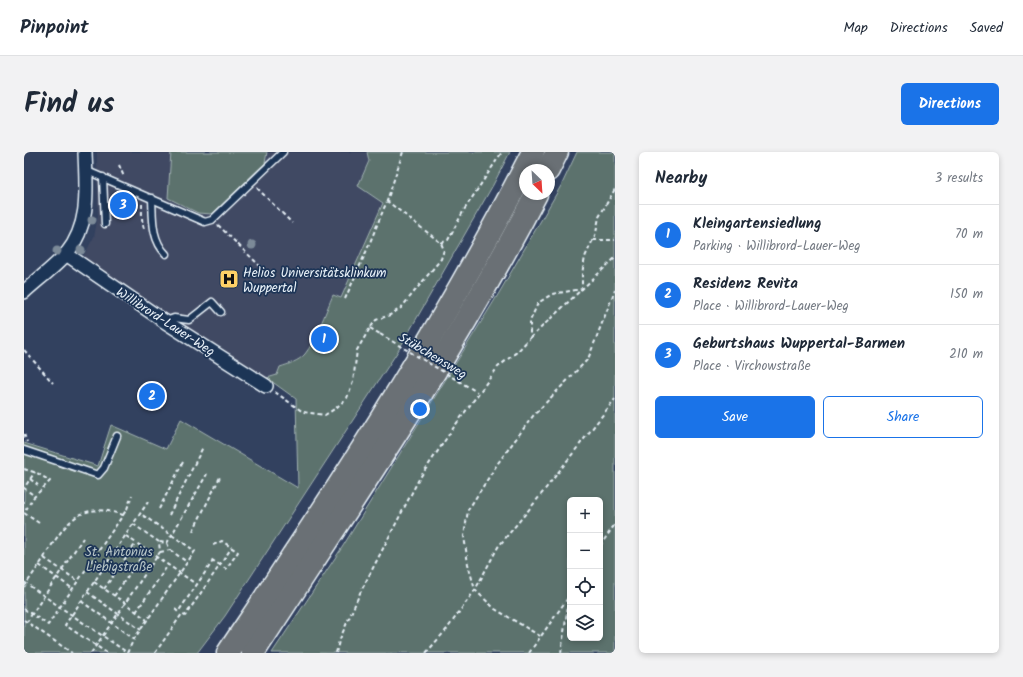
<!DOCTYPE html>
<html lang="en">
<head>
<meta charset="utf-8">
<style>
	:root { --surface:#fff; --page:#f2f2f3; --text:#1f2937; --muted:#747a83; --line:#e0e1e3; --accent:#1a73e8 }
	body { margin:0; font-family:Kalam,sans-serif; background:var(--page); color:var(--text) }
	.controls { position:absolute; right:12px; bottom:12px; display:grid; overflow:hidden; border-radius:6px; box-shadow:0 2px 6px #0003 }
	.controls button { width:36px; height:36px; display:grid; place-items:center; padding:0; border:0; border-bottom:1px solid var(--line); background:var(--surface); color:var(--text); font:20px sans-serif }
	.compass { position:absolute; left:495px; top:12px; width:36px; height:36px; border-radius:50%; background:var(--surface); box-shadow:0 2px 6px #0003; rotate:155deg }
	.you { position:absolute; left:396px; top:257px; width:14px; height:14px; margin:-10px; border:3px solid #fff; border-radius:50%; background:#1a73e8; box-shadow:0 0 0 6px #1a73e833 }
	.badge { display:grid; place-items:center; width:26px; height:26px; border-radius:50%; background:var(--accent); color:#fff; font-size:13px; font-weight:700 }
	.pin { position:absolute; translate:-50% -50%; border:2px solid #fff; box-shadow:0 1px 4px #0006 }
	.list { margin:0; padding:0; list-style:none }
	h2 { display:flex; justify-content:space-between; align-items:center; height:52px; margin:0; padding:0 16px; font-size:17px }
	h2 small { font-size:13px; font-weight:400; color:var(--muted) }
	.list li { display:grid; grid-template-columns:26px 1fr auto; gap:12px; align-items:center; box-sizing:border-box; height:60px; padding:0 16px; border-top:1px solid var(--line) }
	.list b { display:block; font-size:15px; white-space:nowrap }
	.list p { margin:0; font-size:13px; white-space:nowrap; color:var(--muted) }
	.list em { font-size:13px; font-style:normal; color:var(--muted) }
	.actions { display:flex; gap:8px; padding:12px 16px }
	.actions a { flex:1; padding:9px 0; border:1px solid var(--accent); border-radius:6px; text-align:center; font-size:14px; color:var(--accent) }
	.actions .main { background:var(--accent); color:#fff }
	.icon { flex:none; width:22px; height:22px; fill:none; stroke:currentColor; stroke-width:2; stroke-linecap:round; stroke-linejoin:round }
	.map { position:relative; flex:none; width:591px; height:501px; overflow:hidden; border-radius:6px }
	header { display:flex; align-items:center; gap:24px; box-sizing:border-box; height:56px; padding:0 20px; background:var(--surface); border-bottom:1px solid var(--line) }
	header strong { font-size:19px }
	nav { display:flex; gap:22px; margin-inline-start:auto; font-size:14px }
	.intro { display:flex; align-items:center; justify-content:space-between; box-sizing:border-box; height:96px; padding:0 24px }
	h1 { margin:0; font-size:28px }
	.button { padding:10px 18px; border-radius:6px; background:var(--accent); color:#fff; font-size:14px; font-weight:700 }
	main { display:flex; gap:24px; padding:0 24px }
	aside { flex:1; background:var(--surface); border-radius:6px; box-shadow:0 2px 6px #0003 }
	.map>svg:first-child { display:block }
	.built { fill:#414a64 }
	.green { fill:#5c726d; stroke:#a2b2b2; fill-rule:evenodd }
	.lines { fill:none; stroke-linecap:round; stroke-linejoin:round }
	.service-casing { stroke:#e8f1f8; stroke-width:9 }
	.minor-casing { stroke:#e8f1f8; stroke-width:16 }
	.motorway-casing { stroke:#e8f1f8; stroke-width:25 }
	.path { stroke:#e8f1f8; stroke-width:2; stroke-dasharray:4 3; stroke-linecap:butt }
	.service { stroke:#1d3557; stroke-width:6 }
	.minor { stroke:#1d3557; stroke-width:13 }
	.motorway { stroke:#6a7074; stroke-width:22 }
	.path-bridge { stroke:#e8f1f8; stroke-width:2; stroke-dasharray:4 3; stroke-linecap:butt }
	.tree { fill:#7b8a98 }
	.labels { text-anchor:middle; stroke-width:3.5; stroke-linejoin:round; paint-order:stroke }
	.poi-label { font-size:13px; fill:#e8f1f8; stroke:#1d3557; text-anchor:start }
	.street-label { font-size:13px; fill:#e8f1f8; stroke:#1d3557 }
	.park-label { font-size:13px; fill:#b7c5c7; stroke:#1d3557 }
</style>
</head>
<body>
<header>
<strong>Pinpoint</strong>
<nav><a>Map</a><a>Directions</a><a>Saved</a></nav>
</header>
<div class="intro"><h1>Find us</h1><a class="button">Directions</a></div>
<main>
<div class="map">
<svg width="591" height="501" viewBox="0 0 591 501">
	<rect width="100%" height="100%" fill="#32415f"/>
	<filter id="ink" filterUnits="userSpaceOnUse"><feTurbulence type="fractalNoise" baseFrequency=".025" numOctaves="2"/><feDisplacementMap in="SourceGraphic" scale="8" xChannelSelector="R" yChannelSelector="G"/><feConvolveMatrix kernelMatrix="1 2 1 2 8 2 1 2 1" color-interpolation-filters="sRGB"/></filter>
	<g filter="url(#ink)">
		<path class="built" d="M73 0H343L345 9 334 34 359 51 317 146 309 143 287 193 281 202 274 208 256 215 253 223 243 226 193 193H183L61 111 59 105 70 85 74 65Z"/>
		<g class="green">
			<path d="M147 0H243L241 11 188 62 174 61 144 46Z"/>
			<path d="M343 0H486L469 33 374 199 201 464 173 501H0V291L74 314 87 273 142 297 157 267 274 336 272 247 243 226 253 223 256 215C265 212 275 209 281 202 291 190 302 159 309 143L317 146 359 51 334 34 345 9Z"/>
			<path d="M553 0H591V501H248L319 394 475 141 538 32ZM546 348H576V486H546Z"/>
		</g>
		<g class="lines">
			<g class="service-casing">
				<g id="service">
					<path d="M61 18 181 70 188 68 259 0"/>
					<path d="M79 25 81 72"/>
					<path d="M128 46C129 66 127 87 142 102"/>
					<path d="M142 169 150 166 165 168 188 150 197 160"/>
					<path d="M0 298 74 323 80 316 93 284"/>
				</g>
			</g>
			<g class="minor-casing">
				<g id="minor">
					<path d="M42 102 140 169 242 234"/>
					<path d="M0 140C13 128 32 114 43 101 67 71 62 35 61 0"/>
				</g>
			</g>
			<g class="motorway-casing">
				<g id="motorway">
					<path d="M524 18 533 0"/>
					<path d="M204 501C226 468 248 436 269 403 356 273 438 139 509 0"/>
					<path d="M229 501C327 351 429 202 512 42"/>
				</g>
			</g>
			<g class="path">
				<path d="M95 13 100 25"/>
				<path d="M233 36 268 71"/>
				<path d="M118 52C118 61 117 70 121 79"/>
				<path d="M194 73 239 117"/>
				<path d="M569 88H591"/>
				<path d="M417 91 424 88 440 58 478 0"/>
				<path d="M321 147 342 100 363 49 379 0"/>
				<path d="M346 176 356 182"/>
				<path d="M506 186 591 106"/>
				<path d="M0 198 29 231"/>
				<path d="M251 240 279 260 301 263 312 256 323 246 329 230 333 198 346 176 352 168 366 163 377 156 417 107 420 98 417 91 363 49"/>
				<path d="M0 282 3 290"/>
				<path d="M0 317 13 321 26 329 9 346 0 361"/>
				<path d="M6 327 14 333"/>
				<path d="M8 342 0 336 11 320"/>
				<path d="M0 350H1"/>
				<path d="M135 357 159 310"/>
				<path d="M0 361 15 371"/>
				<path d="M99 363 103 357 108 343"/>
				<path d="M145 363 179 295"/>
				<path d="M109 372 135 390"/>
				<path d="M169 379 196 325"/>
				<path d="M102 384 169 430"/>
				<path d="M189 393 198 389 214 400 202 417 196 413 208 395"/>
				<path d="M576 394 591 372"/>
				<path d="M146 398 163 410"/>
				<path d="M136 400 146 398 143 391"/>
				<path d="M20 406C23 399 28 393 32 387 50 360 67 352 99 363L54 429"/>
				<path d="M15 413 49 437"/>
				<path d="M0 430 36 455 24 473 8 462 3 470"/>
				<path d="M70 430 101 451 123 468"/>
				<path d="M0 435 20 406 54 429 36 455 104 501"/>
				<path d="M80 437 112 391"/>
				<path d="M63 440 117 478"/>
				<path d="M90 444 122 398"/>
				<path d="M57 449 110 487"/>
				<path d="M0 457 8 462 59 386"/>
				<path d="M151 457 154 460 189 409"/>
				<path d="M112 460 144 413"/>
				<path d="M0 468 48 501"/>
				<path d="M516 484 471 457 451 438 444 412 440 384 444 358 474 311 509 264 564 207 591 138"/>
				<path d="M67 501 136 400 135 390 143 391 183 322"/>
				<path d="M83 501 41 473 124 350"/>
				<path d="M103 501 110 487 171 399 117 362"/>
				<path d="M131 501 158 462 161 464 196 413 185 406"/>
				<path d="M312 501 315 489 336 441 395 327 430 275 474 215 494 199 506 186V169L514 151 528 142 558 137V122L561 105 572 81 575 65 591 37"/>
				<path d="M402 501 423 477 451 438 474 395 512 349 591 247"/>
				<path d="M505 501 546 443"/>
				<path d="M537 501 545 446"/>
			</g>
			<use href="#service" class="service"/>
			<use href="#minor" class="minor"/>
			<use href="#motorway" class="motorway"/>
			<path class="path-bridge" d="M356 182 453 240"/>
		</g>
		<g class="tree">
			<circle cx="68" cy="68" r="4.5"/>
			<circle cx="228" cy="93" r="4.5"/>
			<circle cx="57" cy="98" r="4.5"/>
			<circle cx="33" cy="99" r="4.5"/>
		</g>
	</g>
	<defs>
		<g id="hospital-square" transform="scale(1)"><rect x="-9" y="-9" width="18" height="18" rx="4" fill="#ffd166" stroke="#1d3557"/><path d="M-5-5h3v3.5h4V-5h3V5h-3V1.5h-4V5h-3Z" fill="#111"/></g>
	</defs>
	<g fill-rule="evenodd">
		<use href="#hospital-square" x="205" y="127"/>
	</g>
	<g class="labels">
		<g class="poi-label">
			<text x="219" y="125">Helios Universitätsklinkum<tspan x="219" dy="15">Wuppertal</tspan></text>
		</g>
		<g class="street-label">
			<text transform="translate(142 169) rotate(33)" y="5">Willibrord-Lauer-Weg</text>
			<text transform="translate(409 203) rotate(31)" y="5">Stübchensweg</text>
		</g>
		<g class="park-label">
			<text x="95" y="404">St. Antonius<tspan x="95" dy="15">Liebigstraße</tspan></text>
		</g>
	</g>
</svg>
<div class="controls">
<button>+</button>
<button>−</button>
<button><svg class="icon" aria-label="locate" viewBox="0 0 24 24"><circle cx="12" cy="12" r="6"/><path d="M12 2v4M12 18v4M2 12h4M18 12h4"/></svg></button>
<button><svg class="icon" aria-label="layers" viewBox="0 0 24 24"><path d="M12 4l9 5-9 5-9-5zM3 14l9 5 9-5"/></svg></button>
</div>
<svg class="compass" viewBox="-18 -18 36 36"><path d="M0-13l5 13h-10z" fill="#e53935"/><path d="M0 13l5-13h-10z" fill="#747a83"/></svg>
<div class="you"></div>
<div class="pin badge" style="left:300px;top:187px">1</div>
<div class="pin badge" style="left:128px;top:244px">2</div>
<div class="pin badge" style="left:99px;top:53px">3</div>
</div>
<aside>
<h2>Nearby<small>3 results</small></h2>
<ul class="list">
<li><span class="badge">1</span><div><b>Kleingartensiedlung</b><p>Parking · Willibrord-Lauer-Weg</p></div><em>70 m</em></li>
<li><span class="badge">2</span><div><b>Residenz Revita</b><p>Place · Willibrord-Lauer-Weg</p></div><em>150 m</em></li>
<li><span class="badge">3</span><div><b>Geburtshaus Wuppertal-Barmen</b><p>Place · Virchowstraße</p></div><em>210 m</em></li>
</ul>
<div class="actions"><a class="main">Save</a><a>Share</a></div>
</aside>
</main>
</body>
</html>
